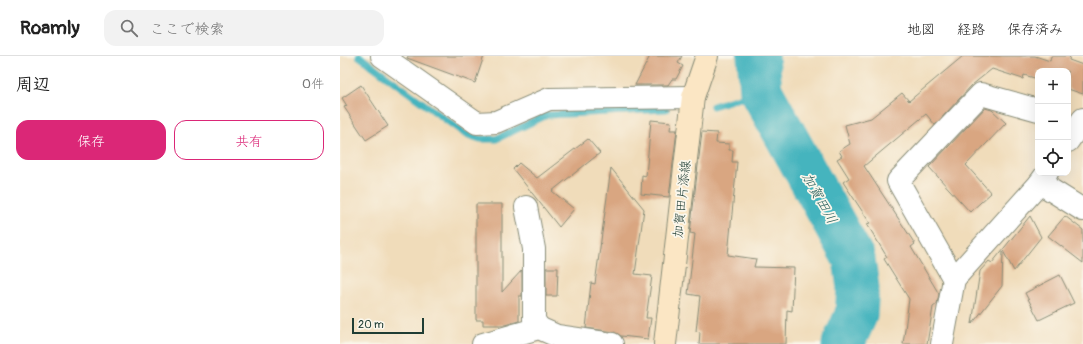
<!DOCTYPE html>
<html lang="ja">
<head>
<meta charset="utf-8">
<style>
	:root { --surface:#fff; --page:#f2f2f2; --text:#222; --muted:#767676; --line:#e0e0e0; --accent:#db2777 }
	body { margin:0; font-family:Pangolin,"Klee One",sans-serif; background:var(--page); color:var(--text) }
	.controls { position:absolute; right:12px; top:12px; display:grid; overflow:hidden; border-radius:8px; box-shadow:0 4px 16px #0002 }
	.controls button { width:36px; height:36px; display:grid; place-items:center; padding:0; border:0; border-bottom:1px solid var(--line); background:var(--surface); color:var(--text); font:20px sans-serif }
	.scale { position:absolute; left:12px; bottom:10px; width:72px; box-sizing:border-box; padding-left:4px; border:2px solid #1f3d34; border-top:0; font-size:11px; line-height:14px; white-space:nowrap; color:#1f3d34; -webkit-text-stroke:3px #fbf7ec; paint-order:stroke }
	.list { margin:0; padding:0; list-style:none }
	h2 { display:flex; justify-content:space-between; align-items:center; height:52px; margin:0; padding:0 16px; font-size:17px }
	h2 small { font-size:13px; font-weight:400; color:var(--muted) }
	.actions { display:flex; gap:8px; padding:12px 16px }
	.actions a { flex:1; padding:9px 0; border:1px solid var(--accent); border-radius:12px; text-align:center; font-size:14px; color:var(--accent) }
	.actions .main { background:var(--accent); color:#fff }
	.icon { flex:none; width:22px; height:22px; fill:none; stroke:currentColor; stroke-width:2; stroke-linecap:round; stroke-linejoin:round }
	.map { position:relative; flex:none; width:743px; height:288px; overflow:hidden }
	header { display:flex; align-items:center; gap:24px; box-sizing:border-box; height:56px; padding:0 20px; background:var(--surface); border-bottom:1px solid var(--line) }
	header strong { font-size:19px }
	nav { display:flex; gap:22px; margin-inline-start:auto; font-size:14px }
	.search { width:280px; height:36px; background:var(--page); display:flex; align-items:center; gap:10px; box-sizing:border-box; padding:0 14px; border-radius:12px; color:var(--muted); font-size:15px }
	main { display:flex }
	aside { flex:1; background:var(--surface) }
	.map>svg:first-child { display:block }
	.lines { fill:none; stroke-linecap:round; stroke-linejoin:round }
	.stream { stroke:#45b4be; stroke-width:7 }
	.river { stroke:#45b4be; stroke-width:43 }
	.building { fill:#d9a681 }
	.street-casing { stroke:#888c77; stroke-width:24 }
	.secondary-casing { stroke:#888c77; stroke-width:24 }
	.street { stroke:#fff; stroke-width:22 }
	.secondary { stroke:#fbe6c4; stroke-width:22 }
	.labels { text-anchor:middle; stroke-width:3.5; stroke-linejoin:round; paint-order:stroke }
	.street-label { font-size:13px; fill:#1f3d34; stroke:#fbf7ec }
	.water-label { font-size:14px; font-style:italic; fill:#2a615d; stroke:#fbf7ec }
</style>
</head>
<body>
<header>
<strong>Roamly</strong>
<div class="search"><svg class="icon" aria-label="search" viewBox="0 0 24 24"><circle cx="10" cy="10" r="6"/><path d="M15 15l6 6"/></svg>ここで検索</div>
<nav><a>地図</a><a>経路</a><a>保存済み</a></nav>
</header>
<main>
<aside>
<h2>周辺<small>0件</small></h2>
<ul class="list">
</ul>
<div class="actions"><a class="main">保存</a><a>共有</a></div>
</aside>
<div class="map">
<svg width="743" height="288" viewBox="0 0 743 288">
	<rect width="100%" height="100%" fill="#fbf7ec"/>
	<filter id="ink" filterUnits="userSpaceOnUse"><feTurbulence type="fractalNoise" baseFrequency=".025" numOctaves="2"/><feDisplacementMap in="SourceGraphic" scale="8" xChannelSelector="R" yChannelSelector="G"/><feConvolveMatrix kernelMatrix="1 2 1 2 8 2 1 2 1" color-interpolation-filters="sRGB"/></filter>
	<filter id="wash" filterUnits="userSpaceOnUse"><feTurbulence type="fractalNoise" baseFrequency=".012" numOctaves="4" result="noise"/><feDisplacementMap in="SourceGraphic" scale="16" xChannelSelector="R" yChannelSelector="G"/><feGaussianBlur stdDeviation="0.9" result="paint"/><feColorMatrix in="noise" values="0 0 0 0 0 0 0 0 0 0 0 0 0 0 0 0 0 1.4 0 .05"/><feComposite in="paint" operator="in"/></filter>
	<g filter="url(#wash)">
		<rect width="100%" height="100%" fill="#f0dcba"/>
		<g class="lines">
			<g class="stream">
				<path d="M19 0 125 78 140 83H156L207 59 326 53"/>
				<path d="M373 50 421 35"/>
			</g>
			<path class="river" d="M418 0 421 35 514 203 518 232 516 259 503 288"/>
		</g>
		<g id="blocks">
			<g class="building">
				<path d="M68 0H144L135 27 67 2Z"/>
				<path d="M310 0H342L338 7 343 10 336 23H332L328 29H295Z"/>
				<path d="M623 0H695L710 5 711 0H730L729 4 743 9V38L728 33V15H698V23L684 19 683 23 652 13 632 29 595 69 586 58 524 110 575 188 571 191 599 238 597 248 593 251 587 288H563L569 243 544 203 547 201 527 168 530 167 503 126 509 122 497 103 502 100 499 95 510 88 505 69 531 62 562 37 569 45Z"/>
				<path d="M21 29 48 70 26 84 4 51 7 50 2 42Z"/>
				<path d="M645 52 652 54 666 67 626 109 651 137 630 156 589 111Z"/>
				<path d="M311 64 331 66 330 74H337L329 141 301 138 302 119 306 120Z"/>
				<path d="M362 76 377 77 376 87 389 88V94H393L392 106H397L388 199 416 203 414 211 454 212 452 255 447 254 446 288H359L360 276 356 275 360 240 348 238 355 178 350 177Z"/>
				<path d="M248 83 260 97 212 135 234 153 219 171 173 113 179 107 197 122Z"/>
				<path d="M271 112 304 153 295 218 312 220 306 262H311L308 283 281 280 274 276 246 272 251 227 255 228Z"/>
				<path d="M136 148H162V236L182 214V240H179V265L165 269H143V264H136Z"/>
				<path d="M690 160 701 181 674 215 663 195 662 230 632 268 640 215 649 205 652 207Z"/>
				<path d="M725 160 743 174V207L708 180Z"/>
				<path d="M206 212H218L217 240H206Z"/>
				<path d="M720 219 734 247 699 264 685 237Z"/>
			</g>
		</g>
	</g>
	<g filter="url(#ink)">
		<use href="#blocks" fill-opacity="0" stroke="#888c77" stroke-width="1"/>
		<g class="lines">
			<g class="street-casing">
				<g id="street">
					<path d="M42 0 137 67 156 66 209 43 353 41"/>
					<path d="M728 85 743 63"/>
					<path d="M700 127 743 154"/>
					<path d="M186 151 194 193V264L199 272"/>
					<path d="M614 223 558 125 641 38 698 54"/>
					<path d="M143 288 199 272 217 280 272 288"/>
					<path d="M602 288 614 223 700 127 707 117"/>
				</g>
			</g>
			<g class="secondary-casing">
				<path id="secondary" d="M325 288 353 41 367 0"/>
			</g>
			<use href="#street" class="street"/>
			<use href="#secondary" class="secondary"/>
		</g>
	</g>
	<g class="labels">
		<g class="street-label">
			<text transform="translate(341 143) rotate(-84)" y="5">加賀田片添線</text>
		</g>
		<g class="water-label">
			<text transform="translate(480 142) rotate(61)" y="5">加賀田川</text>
		</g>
	</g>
</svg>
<div class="controls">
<button>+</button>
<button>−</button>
<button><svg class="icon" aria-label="locate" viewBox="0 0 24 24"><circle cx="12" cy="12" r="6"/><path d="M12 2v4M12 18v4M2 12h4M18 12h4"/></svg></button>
</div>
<div class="scale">20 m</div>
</div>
</main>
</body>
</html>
